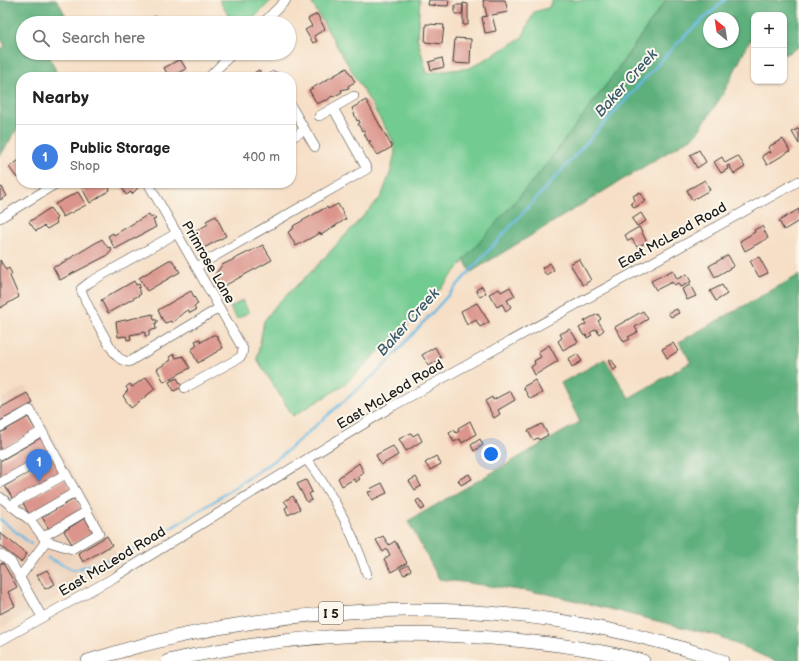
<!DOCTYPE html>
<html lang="en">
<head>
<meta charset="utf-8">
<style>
	:root { --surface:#fff; --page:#f6f6f6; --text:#222; --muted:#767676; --line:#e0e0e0; --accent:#c8321e }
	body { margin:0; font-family:"Balsamiq Sans",sans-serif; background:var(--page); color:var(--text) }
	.controls { position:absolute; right:12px; top:12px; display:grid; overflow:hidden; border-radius:8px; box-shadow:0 1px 3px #0004 }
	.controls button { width:36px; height:36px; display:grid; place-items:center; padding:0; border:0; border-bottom:1px solid var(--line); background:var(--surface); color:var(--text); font:20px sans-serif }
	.compass { position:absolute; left:703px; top:12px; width:36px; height:36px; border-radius:50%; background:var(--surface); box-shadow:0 1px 3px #0004; rotate:330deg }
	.you { position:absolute; left:491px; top:454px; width:14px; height:14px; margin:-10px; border:3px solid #fff; border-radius:50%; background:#1a73e8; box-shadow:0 0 0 6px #1a73e833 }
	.badge { display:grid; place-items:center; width:26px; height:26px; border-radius:50%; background:var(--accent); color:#fff; font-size:13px; font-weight:700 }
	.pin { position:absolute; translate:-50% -33px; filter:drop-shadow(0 1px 2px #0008) }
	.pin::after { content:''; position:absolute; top:21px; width:14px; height:12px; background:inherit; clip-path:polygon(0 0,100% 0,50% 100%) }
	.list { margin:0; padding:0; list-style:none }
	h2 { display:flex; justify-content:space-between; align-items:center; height:52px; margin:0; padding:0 16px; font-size:17px }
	h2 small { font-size:13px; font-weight:400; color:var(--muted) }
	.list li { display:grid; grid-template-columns:26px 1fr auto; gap:12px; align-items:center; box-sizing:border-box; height:64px; padding:0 16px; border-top:1px solid var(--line) }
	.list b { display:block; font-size:15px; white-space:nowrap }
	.list p { margin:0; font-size:13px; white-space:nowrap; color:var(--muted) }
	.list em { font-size:13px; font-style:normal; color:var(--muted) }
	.icon { flex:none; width:22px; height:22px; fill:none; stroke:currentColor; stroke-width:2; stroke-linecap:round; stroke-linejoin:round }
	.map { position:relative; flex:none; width:799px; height:661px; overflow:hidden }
	.search { position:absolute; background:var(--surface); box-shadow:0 1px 3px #0004; left:16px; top:16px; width:280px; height:44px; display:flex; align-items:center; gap:10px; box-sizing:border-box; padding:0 14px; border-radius:22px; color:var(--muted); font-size:15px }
	.panel { position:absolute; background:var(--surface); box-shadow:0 1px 3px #0004; left:16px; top:72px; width:280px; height:116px; border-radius:16px }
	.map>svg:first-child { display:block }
	.built { fill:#edd1ba }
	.green { fill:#72cb91; stroke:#477456 }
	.forest { fill:#5daf7b; stroke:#3c664c; fill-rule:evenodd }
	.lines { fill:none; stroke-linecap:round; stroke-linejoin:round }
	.stream { stroke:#67bae3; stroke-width:2.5 }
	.building { fill:#db958c }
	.minor-casing { stroke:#3d3936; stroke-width:10 }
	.highway-casing { stroke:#3d3936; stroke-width:14 }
	.minor { stroke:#fff; stroke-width:9 }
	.highway { stroke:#fff; stroke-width:13 }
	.labels { text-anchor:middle; stroke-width:4; stroke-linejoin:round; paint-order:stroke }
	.shield { fill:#fbf7ec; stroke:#5f5e5a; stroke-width:1 }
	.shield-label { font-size:13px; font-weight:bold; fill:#1c1c1c }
	.street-label { font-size:14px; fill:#1c1c1c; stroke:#fbf7ec }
	.water-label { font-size:15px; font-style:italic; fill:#3a5b6c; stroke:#fbf7ec }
</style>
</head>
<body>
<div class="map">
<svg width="799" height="661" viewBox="0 0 799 661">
	<rect width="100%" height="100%" fill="#fbf7ec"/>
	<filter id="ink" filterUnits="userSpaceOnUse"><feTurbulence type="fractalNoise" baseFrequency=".025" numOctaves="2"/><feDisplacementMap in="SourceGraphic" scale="8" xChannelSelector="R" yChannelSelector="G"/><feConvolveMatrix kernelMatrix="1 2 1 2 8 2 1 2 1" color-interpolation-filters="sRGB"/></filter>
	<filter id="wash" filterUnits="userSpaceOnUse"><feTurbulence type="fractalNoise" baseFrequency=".012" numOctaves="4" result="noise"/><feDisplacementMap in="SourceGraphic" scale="16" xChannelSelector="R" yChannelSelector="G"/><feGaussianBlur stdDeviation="0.9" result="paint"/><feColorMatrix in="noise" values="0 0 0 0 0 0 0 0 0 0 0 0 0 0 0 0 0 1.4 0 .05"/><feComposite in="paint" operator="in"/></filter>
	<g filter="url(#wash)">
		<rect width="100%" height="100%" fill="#f6dfc6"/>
		<path class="built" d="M25 386 122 563 0 628V400Z"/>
		<g class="green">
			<path d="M219 0H272L249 23H233Z"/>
			<path d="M310 0H420L417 37 427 73 470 68 522 38 534 12 548 8 553 0H666L607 84 542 170 425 307 343 386 293 416 257 359 264 321 276 305 312 271 381 197 391 171 395 152 393 141Z"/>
			<path d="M242 300 249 312 237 319 230 308Z"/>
		</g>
		<g class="forest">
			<path d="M0 0H57L70 23H23V53H48L56 71 45 77H21V123L0 156V50L5 46 0 37Z"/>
			<path d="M666 0H799V47L784 55V15H754V41L750 40 723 94 696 135 471 272 464 260 542 170 607 84ZM709 18H733V42H709Z"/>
			<path d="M799 275V661H775L718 636 548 594 439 579 408 521 580 422 561 383 605 359 629 398 691 362 679 342Z"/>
		</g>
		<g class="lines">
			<g class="stream">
				<path d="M0 519 31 544"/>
				<path d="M48 558 74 570 104 561 140 547 207 506 282 455 381 369 681 39 725 0"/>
			</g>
		</g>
		<g id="blocks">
			<g class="building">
				<path d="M429 0H449L448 6 428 5Z"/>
				<path d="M483 0H505L508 12 492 15 496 31 485 33 482 17 487 16Z"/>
				<path d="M463 3 468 4V25H463Z"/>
				<path d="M455 5H463L462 14H455Z"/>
				<path d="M317 14 325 29 314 36 317 41 313 43 305 30 312 26 308 19Z"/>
				<path d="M156 16 160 22 149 23 148 21Z"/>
				<path d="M426 24 444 25 442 44 425 42Z"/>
				<path d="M455 38 471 39 470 64 453 63Z"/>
				<path d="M442 58 444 67 431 70 429 62Z"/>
				<path d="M180 59 186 69 169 77 164 68Z"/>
				<path d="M347 68 355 82 348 86 349 88 341 90 342 92 333 97 332 96 326 101 325 100 317 104 309 90Z"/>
				<path d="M259 70 263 77H250L255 74 254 73Z"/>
				<path d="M366 100 392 147 378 155 369 143 371 141H368L364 133 366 132 364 130 362 131 358 124 360 123 359 120 357 121 352 108Z"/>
				<path d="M799 128V144L792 132Z"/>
				<path d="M783 139 790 151 767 165 762 156 768 152 771 153 768 147Z"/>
				<path d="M699 150 706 162 697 168 690 155Z"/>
				<path d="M738 156 745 167 734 174 729 165 727 166 728 169 721 173 714 162 722 157 725 163Z"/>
				<path d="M21 159V175L17 178 9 167Z"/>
				<path d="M705 180 710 190 692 200 687 190Z"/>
				<path d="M95 183H107L110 190 90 203 82 188Z"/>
				<path d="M120 183H136L138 188 132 194 131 192 126 195Z"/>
				<path d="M2 187 7 196 0 200V188Z"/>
				<path d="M78 192 86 205 63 217 55 204Z"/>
				<path d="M640 192 646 201 634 208 631 203 635 200 633 196Z"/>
				<path d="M338 204 346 219 321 235 320 233 296 246 288 232 294 228 293 226 327 207 328 209Z"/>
				<path d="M50 208 57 218 55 220 57 223 47 229 44 226 36 231 29 222Z"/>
				<path d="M799 209V221L784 230 779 221Z"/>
				<path d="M641 213 646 221 637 226 632 219Z"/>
				<path d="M149 214 151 218 154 216 156 219 153 220 156 227 115 249 108 236 113 233 114 235Z"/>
				<path d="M216 216 226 236 202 249 193 233 208 224 206 221Z"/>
				<path d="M762 226 768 238 745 251 740 241 755 232 754 230Z"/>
				<path d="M639 227 647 242 637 247 632 239 628 241 625 235Z"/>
				<path d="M102 239 108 248 110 247 112 250 108 255 60 280 53 267 59 265Z"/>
				<path d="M263 245 272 260 222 287 215 275 222 265Z"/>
				<path d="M728 255 734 266 715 277 709 266Z"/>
				<path d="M759 257 768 273 759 277 750 261Z"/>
				<path d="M579 259 591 280 583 285 570 264Z"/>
				<path d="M0 260 6 270 9 268 12 274 10 276 19 297 0 308Z"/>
				<path d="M169 260H172L180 272 147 291 139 278Z"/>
				<path d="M550 263 554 270 546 275 542 268Z"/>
				<path d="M673 270 677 279 687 274 691 282 680 287 678 283 674 285 672 282 656 290 651 281Z"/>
				<path d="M134 281 136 285 139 284 140 287 138 288 141 294 108 313 101 300Z"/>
				<path d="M690 285 696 296 687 300 682 289Z"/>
				<path d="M722 285 727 294 716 301 710 291Z"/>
				<path d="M482 286 486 293 480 297 476 290Z"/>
				<path d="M510 287 515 296 507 300 511 307 506 311 502 304 497 307 489 294 499 289 501 292Z"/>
				<path d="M191 291 198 304 194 307 196 310 190 313 188 310 184 312 172 323 171 321 165 323 162 319 158 310Z"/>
				<path d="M477 303 489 322 480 327 476 320 467 325 461 311Z"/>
				<path d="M677 309 679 313 671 317 668 313Z"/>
				<path d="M643 311 648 319 635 327 638 332 628 337 630 339 624 342 615 327Z"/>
				<path d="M153 314 154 320H157V323H155L156 329 149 331V336H145V332L130 335 131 339 127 340 126 336 118 337 116 322Z"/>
				<path d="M598 314 601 319 598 321 604 330 599 334 596 329 590 333 592 335 587 338 586 335 584 336 579 328 586 324 584 321Z"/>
				<path d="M570 329 578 342 563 350 558 341 562 338 560 334Z"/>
				<path d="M213 335H216L223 348 198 363 191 350 197 345 195 341 200 339 201 342Z"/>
				<path d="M673 343 678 351 667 358 662 349Z"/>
				<path d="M549 345 558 361 535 375 531 367 535 364 534 361 541 357 538 352Z"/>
				<path d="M435 347 441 358 429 366 422 355Z"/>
				<path d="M174 354 176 358 183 356 190 368 164 382 157 369 171 360 169 357Z"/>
				<path d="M577 354 582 361 572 367 568 359Z"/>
				<path d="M611 359 617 368 613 370 608 360Z"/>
				<path d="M146 377 155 389 131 408 123 396 128 390 126 387 130 384 132 387Z"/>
				<path d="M177 378 182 387 174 391 169 382Z"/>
				<path d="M535 380 542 393 530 399 523 387Z"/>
				<path d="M510 391 515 400 498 410 500 414 494 418 485 401 492 397 493 400Z"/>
				<path d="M27 393 33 403 0 421V408Z"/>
				<path d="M28 417 36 430 0 451V433Z"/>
				<path d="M470 421 476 434 462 443 460 439 454 442 449 433 454 430 456 433 459 431 458 428Z"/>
				<path d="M542 424 548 435 539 440 538 438 533 440 528 431Z"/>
				<path d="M411 433 413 436 418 433 422 441 406 451 399 439Z"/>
				<path d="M42 437 49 451 0 479V461Z"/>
				<path d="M480 439 483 445 474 451 471 445Z"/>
				<path d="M393 446 398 455 381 465 376 455Z"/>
				<path d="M436 456 441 464 430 470 425 463Z"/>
				<path d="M53 458 61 472 13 499 5 486Z"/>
				<path d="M359 463 364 473 358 477 360 479 356 482 354 479 342 486 338 478Z"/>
				<path d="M469 474 472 479 461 485 458 480Z"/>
				<path d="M416 477 421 486 415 490 409 481Z"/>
				<path d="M65 479 71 490 29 514 23 503Z"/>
				<path d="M306 480 312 492 309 494 312 500 307 502 297 484Z"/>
				<path d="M382 483 387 493 372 500 368 492 372 491 370 489Z"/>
				<path d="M293 496 300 509 288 515 285 508 288 506 284 501Z"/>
				<path d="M76 498 82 510 49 529 42 517Z"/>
				<path d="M419 499 425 508 421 510 416 501Z"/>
				<path d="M85 518 93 532 72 544 64 531Z"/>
				<path d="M0 533 27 554 21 562 0 546Z"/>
				<path d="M107 536 112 545 83 562 78 553Z"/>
				<path d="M383 536 389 545 395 541 407 563 391 572 384 559 390 555 387 549 383 552 376 540Z"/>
				<path d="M3 563 17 587 8 592 15 606 0 614V564Z"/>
				<path d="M408 565 411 570 404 575 400 569Z"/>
				<path d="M47 570 55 584 45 589 37 575Z"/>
			</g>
		</g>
	</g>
	<g filter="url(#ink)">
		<use href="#blocks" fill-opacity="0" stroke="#3d3936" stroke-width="1"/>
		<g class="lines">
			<g class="minor-casing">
				<g id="minor">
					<path d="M263 23 286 0"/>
					<path d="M274 76 275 77"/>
					<path d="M209 77 233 53"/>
					<path d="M291 106 305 130 291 138"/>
					<path d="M319 116 354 96"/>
					<path d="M305 130 315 147"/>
					<path d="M148 183 243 349 242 355 239 358 185 388"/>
					<path d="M0 218 57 183"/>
					<path d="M177 233 90 282 81 289C83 298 111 351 118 357 120 360 126 361 129 362L219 308"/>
					<path d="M196 267 367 169 333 108"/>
					<path d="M0 427 30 410 99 533 72 549 46 541 31 521 0 497"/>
					<path d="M0 455 42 431"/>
					<path d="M307 460C334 496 353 531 367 574"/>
					<path d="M0 483 54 453"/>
					<path d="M11 505 66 474"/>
					<path d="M29 519 76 492"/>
					<path d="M43 537 87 511"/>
					<path d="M0 554 11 562 42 617"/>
					<path d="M20 577 46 541"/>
					<path d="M0 641 115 577 393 406 799 181"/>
				</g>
			</g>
			<g class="highway-casing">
				<g id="highway">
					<path d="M88 661C292 596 518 590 722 661"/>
					<path d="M168 661C284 634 397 628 514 640 557 644 601 650 643 661"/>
				</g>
			</g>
			<use href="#minor" class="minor"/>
			<use href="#highway" class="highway"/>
		</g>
	</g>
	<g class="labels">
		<rect class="shield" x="319" y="602" width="24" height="22" rx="3"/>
		<g class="shield-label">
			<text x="331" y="618">I 5</text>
		</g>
		<g class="street-label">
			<text transform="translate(672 235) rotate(-29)" y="5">East McLeod Road</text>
			<text transform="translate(209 262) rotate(60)" y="5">Primrose Lane</text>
			<text transform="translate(390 394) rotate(-31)" y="5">East McLeod Road</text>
			<text transform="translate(112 561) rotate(-31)" y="5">East McLeod Road</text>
		</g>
		<g class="water-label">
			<text transform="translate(626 83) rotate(-48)" y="5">Baker Creek</text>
			<text transform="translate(408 322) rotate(-48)" y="5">Baker Creek</text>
		</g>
	</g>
</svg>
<div class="controls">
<button>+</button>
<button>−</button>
</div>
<svg class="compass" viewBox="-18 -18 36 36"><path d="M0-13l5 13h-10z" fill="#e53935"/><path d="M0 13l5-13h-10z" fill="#767676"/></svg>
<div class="you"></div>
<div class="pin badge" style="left:39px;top:482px;background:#3f7fe0">1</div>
<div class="search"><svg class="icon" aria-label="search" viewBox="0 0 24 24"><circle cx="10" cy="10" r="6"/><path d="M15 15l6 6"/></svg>Search here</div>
<section class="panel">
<h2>Nearby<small></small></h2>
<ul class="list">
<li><span class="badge" style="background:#3f7fe0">1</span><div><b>Public Storage</b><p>Shop</p></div><em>400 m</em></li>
</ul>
</section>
</div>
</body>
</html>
